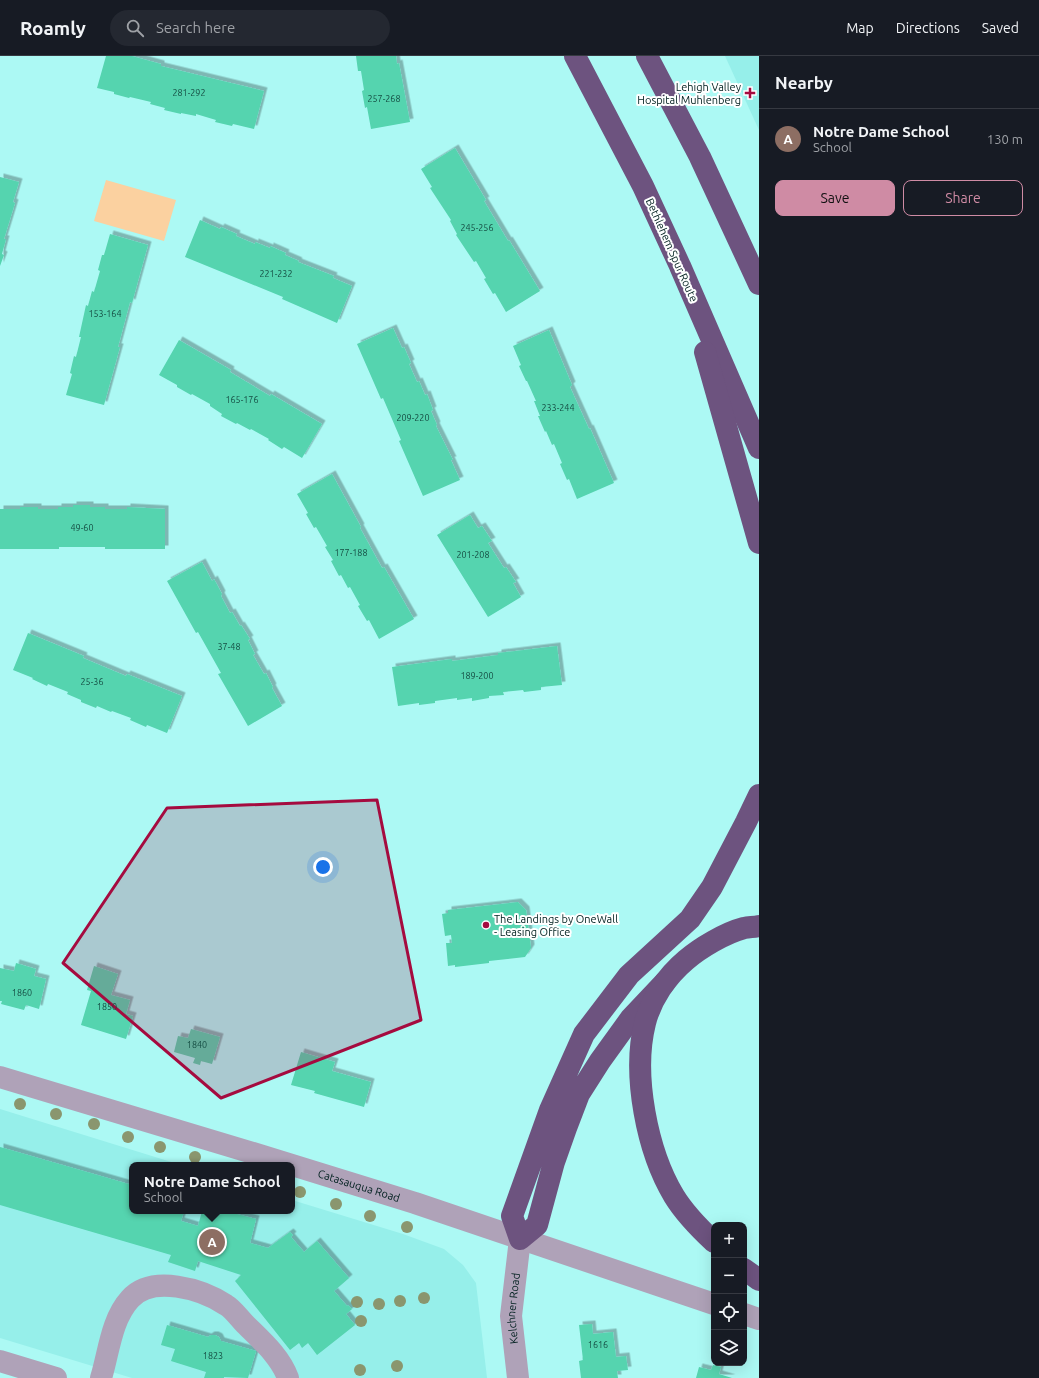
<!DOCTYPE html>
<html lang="en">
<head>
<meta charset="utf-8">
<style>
	:root { --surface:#171b24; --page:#242831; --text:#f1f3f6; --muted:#9ea1a6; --line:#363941; --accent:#cf8ba4 }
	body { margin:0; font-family:Ubuntu,sans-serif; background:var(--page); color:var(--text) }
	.controls { position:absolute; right:12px; bottom:12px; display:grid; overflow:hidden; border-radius:8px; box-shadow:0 4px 16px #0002 }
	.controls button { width:36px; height:36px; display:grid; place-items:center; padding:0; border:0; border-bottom:1px solid var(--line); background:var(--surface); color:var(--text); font:20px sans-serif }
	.you { position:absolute; left:323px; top:811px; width:14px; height:14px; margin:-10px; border:3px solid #fff; border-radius:50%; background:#1a73e8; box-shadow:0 0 0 6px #1a73e833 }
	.badge { display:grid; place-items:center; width:26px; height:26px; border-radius:50%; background:var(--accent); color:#fff; font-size:13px; font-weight:700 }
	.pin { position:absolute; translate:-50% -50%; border:2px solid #fff; box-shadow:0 1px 4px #0006 }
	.popup { position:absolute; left:129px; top:1106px; width:166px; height:52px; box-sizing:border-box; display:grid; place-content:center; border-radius:8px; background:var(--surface); filter:drop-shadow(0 1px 3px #0005); font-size:13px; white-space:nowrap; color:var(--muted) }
	.popup b { font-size:15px; color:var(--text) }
	.popup::after { content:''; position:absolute; left:50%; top:100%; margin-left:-8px; border:8px solid transparent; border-top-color:var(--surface) }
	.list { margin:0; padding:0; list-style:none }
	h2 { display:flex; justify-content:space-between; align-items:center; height:52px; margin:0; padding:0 16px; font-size:17px }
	h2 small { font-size:13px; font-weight:400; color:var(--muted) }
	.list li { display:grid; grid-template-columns:26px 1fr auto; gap:12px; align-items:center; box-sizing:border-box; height:60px; padding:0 16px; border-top:1px solid var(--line) }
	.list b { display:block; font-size:15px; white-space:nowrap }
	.list p { margin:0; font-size:13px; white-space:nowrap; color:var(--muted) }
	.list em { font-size:13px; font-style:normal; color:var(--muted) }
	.actions { display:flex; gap:8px; padding:12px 16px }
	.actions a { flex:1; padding:9px 0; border:1px solid var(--accent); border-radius:8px; text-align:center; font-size:14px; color:var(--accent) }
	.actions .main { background:var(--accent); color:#111 }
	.icon { flex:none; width:22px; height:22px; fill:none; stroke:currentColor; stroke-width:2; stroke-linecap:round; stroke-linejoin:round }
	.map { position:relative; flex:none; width:759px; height:1322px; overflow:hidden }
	header { display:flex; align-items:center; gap:24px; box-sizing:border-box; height:56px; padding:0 20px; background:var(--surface); border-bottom:1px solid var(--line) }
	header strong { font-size:19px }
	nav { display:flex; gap:22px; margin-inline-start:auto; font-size:14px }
	.search { width:280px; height:36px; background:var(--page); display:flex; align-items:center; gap:10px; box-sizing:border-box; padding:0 14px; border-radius:22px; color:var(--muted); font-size:15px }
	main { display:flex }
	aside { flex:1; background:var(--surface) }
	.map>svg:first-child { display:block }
	.built { fill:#96efea }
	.green { fill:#fbd1a0 }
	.building { fill:#54d4af; filter:url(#shadow) }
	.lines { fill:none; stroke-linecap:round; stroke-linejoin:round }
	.minor { stroke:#afa2b8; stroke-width:22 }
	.highway { stroke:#6d537f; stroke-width:22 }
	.tree { fill:#8a966e }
	.marked { fill:#a50b3f; fill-opacity:0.2; stroke:#a50b3f; stroke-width:3; stroke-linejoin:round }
	.poi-dot { fill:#a50b3f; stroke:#fff; stroke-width:1.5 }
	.labels { text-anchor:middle; stroke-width:4; stroke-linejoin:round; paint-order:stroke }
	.number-label { font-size:9px; fill:#154d43 }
	.poi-label { font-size:11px; fill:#00201f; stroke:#fff; text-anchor:end }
	.street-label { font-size:11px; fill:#00201f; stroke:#fff }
</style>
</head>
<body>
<header>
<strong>Roamly</strong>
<div class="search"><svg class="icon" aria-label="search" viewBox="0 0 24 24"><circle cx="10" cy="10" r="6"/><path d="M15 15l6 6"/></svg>Search here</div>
<nav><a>Map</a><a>Directions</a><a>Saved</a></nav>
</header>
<main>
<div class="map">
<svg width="759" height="1322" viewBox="0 0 759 1322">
	<defs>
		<filter id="shadow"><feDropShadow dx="3.5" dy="-3.5" stdDeviation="0" flood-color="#0004"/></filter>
	</defs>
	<rect width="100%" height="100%" fill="#acf9f4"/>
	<g class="built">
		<path d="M725 0H759V74Z"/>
		<path d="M0 1053 181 1109H132V1155H292V1144L403 1178 444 1193 463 1209 476 1227 487 1322H132L0 1282Z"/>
	</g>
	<path class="green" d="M106 124 176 144 164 185 94 165Z"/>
	<g class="building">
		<path d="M106 0H132L161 8V10L264 35 254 73 233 68 232 70 215 66 216 64 196 58V60L181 57V58L164 54 165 52 150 48 151 46 130 41 129 42 114 38V36L97 32Z"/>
		<path d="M356 0H396L397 8 399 7 410 66 371 73 367 51 365 52 362 35 364 34 361 15H358Z"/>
		<path d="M455 92 486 144 484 145 508 185 509 184 540 235 506 256 495 237 493 238 484 223 486 222 476 205 474 206 456 179 457 178 450 165 451 164 430 132 432 131 421 113Z"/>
		<path d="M0 121 19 126 13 146 15 147 4 183H6L2 198 4 199 0 210Z"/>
		<path d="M200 164 220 173 221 171 237 178 236 180 255 188V186L270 192V190L286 197 285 199 299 205 298 206 334 220 333 222 352 230 337 267 282 243 283 241 185 201Z"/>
		<path d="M110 178 148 189 132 247 130 246 118 291H120L104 349 66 339 72 318 70 317 74 300 76 301 81 281H79L86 249 88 250 92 235 94 236 100 215 98 214 102 199H104Z"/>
		<path d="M393 272 402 292 404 291 411 307 409 308 417 326 419 325 425 339 427 338 433 354 431 355 437 369 436 370 453 404H451L460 424 423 440 399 385 401 384 383 342 381 343 357 288Z"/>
		<path d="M549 274 572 329 570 331 589 373 590 372 614 427 577 443 569 423 567 424 560 408 562 407 554 388 552 389 546 375 545 376 538 360H540L534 345H536L527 325H526L519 310 521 309 513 290Z"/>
		<path d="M179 284 231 314 230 316 270 340 271 338 322 368 302 402 284 391 282 393 268 384 269 383 251 373 250 374 237 367 236 368 221 360 222 358 210 350V348L192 338 191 339 177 331V329L159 319Z"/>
		<path d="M332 418 361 471 360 472 382 512 384 511 414 563 379 583 369 564 367 565 358 550 360 549 350 531 348 532 341 519 339 520 331 505 333 504 325 491 327 490 316 471 314 472 306 458 308 457 297 438Z"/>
		<path d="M73 449H90V451H105V453H127V451L165 453V493H105V491H59V493H0V453H20V451H38V453H58V451H73Z"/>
		<path d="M470 459 478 472 482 470 492 485 488 487 504 512 506 511 516 526 513 527 521 541 488 561 437 479Z"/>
		<path d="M202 506 212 525 214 523 222 538 221 540 230 557 232 556 240 570 241 569 250 583 248 584 255 598 253 599 264 618 266 617 273 631 272 632 282 650 248 670 218 618 221 617 198 576 196 577 167 525Z"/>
		<path d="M28 577 84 600 83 602 126 620 127 618 182 640 167 677 147 669 146 671 130 664 131 662 112 655 111 656 97 650 96 652 81 646V644L67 638 68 636 48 628 47 630 32 623 33 622 13 614Z"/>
		<path d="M557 590 562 629 541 631V634L524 636 523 634 503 636 504 639 489 640V642L472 645V642L457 644V642L435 645V647L419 649V647L398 650 392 611 452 603V605L498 599V597Z"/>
		<path d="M518 846 526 854 531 892 525 901 489 905V907L455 911V909L448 910 446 887H452L451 879 445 880 442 858 448 857V854Z"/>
		<path d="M16 907 36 913 34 920 46 923 39 953 26 949 24 954 1 948 2 945H0V912L14 915Z"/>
		<path d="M94 910 118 918 111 939 130 944 126 958 133 960 126 983 81 969 91 935 87 934Z"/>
		<path d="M191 973 220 981 212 1008 201 1005 200 1009 193 1007 195 1002 174 996 178 980 188 982Z"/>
		<path d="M301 996 335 1006 332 1015 371 1026 364 1051 314 1037 315 1035 291 1029Z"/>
		<path d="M0 1091 132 1129V1155H184L181 1165 198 1170 202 1155H225L256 1163 250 1187 268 1192 290 1176 293 1179 291 1181 304 1196 317 1185 349 1222 334 1235 347 1250 348 1249 352 1253 346 1258 355 1269 317 1299 308 1287 302 1292 299 1287 290 1294 235 1225 241 1219 198 1205 195 1215 168 1206 171 1199 0 1149Z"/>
		<path d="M592 1268 593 1278 613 1276 616 1301 626 1300 628 1314 617 1315 618 1322H581L579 1305 583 1304 579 1269Z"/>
		<path d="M167 1269 208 1281 211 1279H215L219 1281 221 1285 256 1295 248 1322 224 1321V1322H204L206 1316 171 1305 175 1293 161 1289Z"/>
		<path d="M713 1309 721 1311 719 1318 732 1322H696L699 1311 711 1314Z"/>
	</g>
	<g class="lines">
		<g class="minor">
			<path id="s1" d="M0 1021 263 1100 415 1147 714 1248"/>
			<path d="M744 1258 759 1263"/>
			<path d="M0 1305 56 1322"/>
			<path d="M101 1322C109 1296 111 1264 130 1243 152 1218 202 1233 226 1249 233 1253 239 1262 245 1268 261 1284 280 1300 288 1322"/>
			<path id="s2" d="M518 1322 511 1260 520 1183"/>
		</g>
		<g class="highway">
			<path d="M575 0 643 130 680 210 759 392"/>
			<path d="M647 0 700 101 759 228"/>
			<path d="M705 296 759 487"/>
			<path d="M665 926 631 962 600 1005 579 1038 566 1072 554 1106 537 1169 520 1183 512 1160 550 1054 584 978 629 919 690 863 712 831 746 766 759 739"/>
			<path d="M714 1186C699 1172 685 1158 674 1140 647 1095 632 1019 645 967 651 943 667 920 686 904 700 892 725 877 744 872 749 871 754 871 759 870"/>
			<path d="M744 1213 759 1224"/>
		</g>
	</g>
	<g class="tree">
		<circle cx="20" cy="1048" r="6"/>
		<circle cx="56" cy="1058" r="6"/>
		<circle cx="94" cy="1068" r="6"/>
		<circle cx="128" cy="1081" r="6"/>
		<circle cx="160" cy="1091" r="6"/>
		<circle cx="195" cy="1101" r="6"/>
		<circle cx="300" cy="1136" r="6"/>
		<circle cx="336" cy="1148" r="6"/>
		<circle cx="370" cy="1160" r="6"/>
		<circle cx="407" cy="1171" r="6"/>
		<circle cx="424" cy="1242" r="6"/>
		<circle cx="400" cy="1245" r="6"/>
		<circle cx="357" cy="1246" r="6"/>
		<circle cx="379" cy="1248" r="6"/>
		<circle cx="361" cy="1265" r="6"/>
		<circle cx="397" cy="1310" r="6"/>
		<circle cx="360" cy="1314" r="6"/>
	</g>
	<path class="marked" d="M377 744 421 964 221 1042 63 907 167 752Z"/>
	<g class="poi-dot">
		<path d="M748 31h4v4h4v4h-4v4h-4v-4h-4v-4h4z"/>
		<circle cx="486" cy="869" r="4"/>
	</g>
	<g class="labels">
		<g class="number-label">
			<text x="189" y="40">281-292</text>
			<text x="384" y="46">257-268</text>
			<text x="477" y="175">245-256</text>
			<text x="276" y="221">221-232</text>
			<text x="105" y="261">153-164</text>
			<text x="242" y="347">165-176</text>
			<text x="558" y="355">233-244</text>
			<text x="413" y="365">209-220</text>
			<text x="82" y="475">49-60</text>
			<text x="351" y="500">177-188</text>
			<text x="473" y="502">201-208</text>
			<text x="229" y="594">37-48</text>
			<text x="477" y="623">189-200</text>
			<text x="92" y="629">25-36</text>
			<text x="22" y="940">1860</text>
			<text x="107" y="954">1850</text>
			<text x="197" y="992">1840</text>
			<text x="598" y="1292">1616</text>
			<text x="213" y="1303">1823</text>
		</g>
		<g class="poi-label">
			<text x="741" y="35">Lehigh Valley<tspan x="741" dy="13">Hospital Muhlenberg</tspan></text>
			<text x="494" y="867" text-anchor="start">The Landings by OneWall<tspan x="494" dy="13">- Leasing Office</tspan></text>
		</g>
		<g class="street-label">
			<text transform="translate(672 194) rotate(66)" y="4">Bethlehem Spur Route</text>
			<text dy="4" stroke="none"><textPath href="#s1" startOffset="375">Catasauqua Road</textPath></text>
			<text dy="4" stroke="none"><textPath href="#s2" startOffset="70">Kelchner Road</textPath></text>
		</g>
	</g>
</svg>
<div class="controls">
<button>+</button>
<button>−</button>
<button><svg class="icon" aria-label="locate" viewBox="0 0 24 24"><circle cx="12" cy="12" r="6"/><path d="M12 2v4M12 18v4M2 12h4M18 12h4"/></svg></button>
<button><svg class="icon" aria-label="layers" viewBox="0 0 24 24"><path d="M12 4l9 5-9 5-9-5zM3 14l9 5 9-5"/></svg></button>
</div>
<div class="you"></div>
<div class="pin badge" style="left:212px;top:1186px;background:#8d6e63">A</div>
<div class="popup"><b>Notre Dame School</b>School</div>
</div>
<aside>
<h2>Nearby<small></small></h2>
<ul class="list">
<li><span class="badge" style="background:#8d6e63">A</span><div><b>Notre Dame School</b><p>School</p></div><em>130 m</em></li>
</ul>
<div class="actions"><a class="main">Save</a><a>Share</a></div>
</aside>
</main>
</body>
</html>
